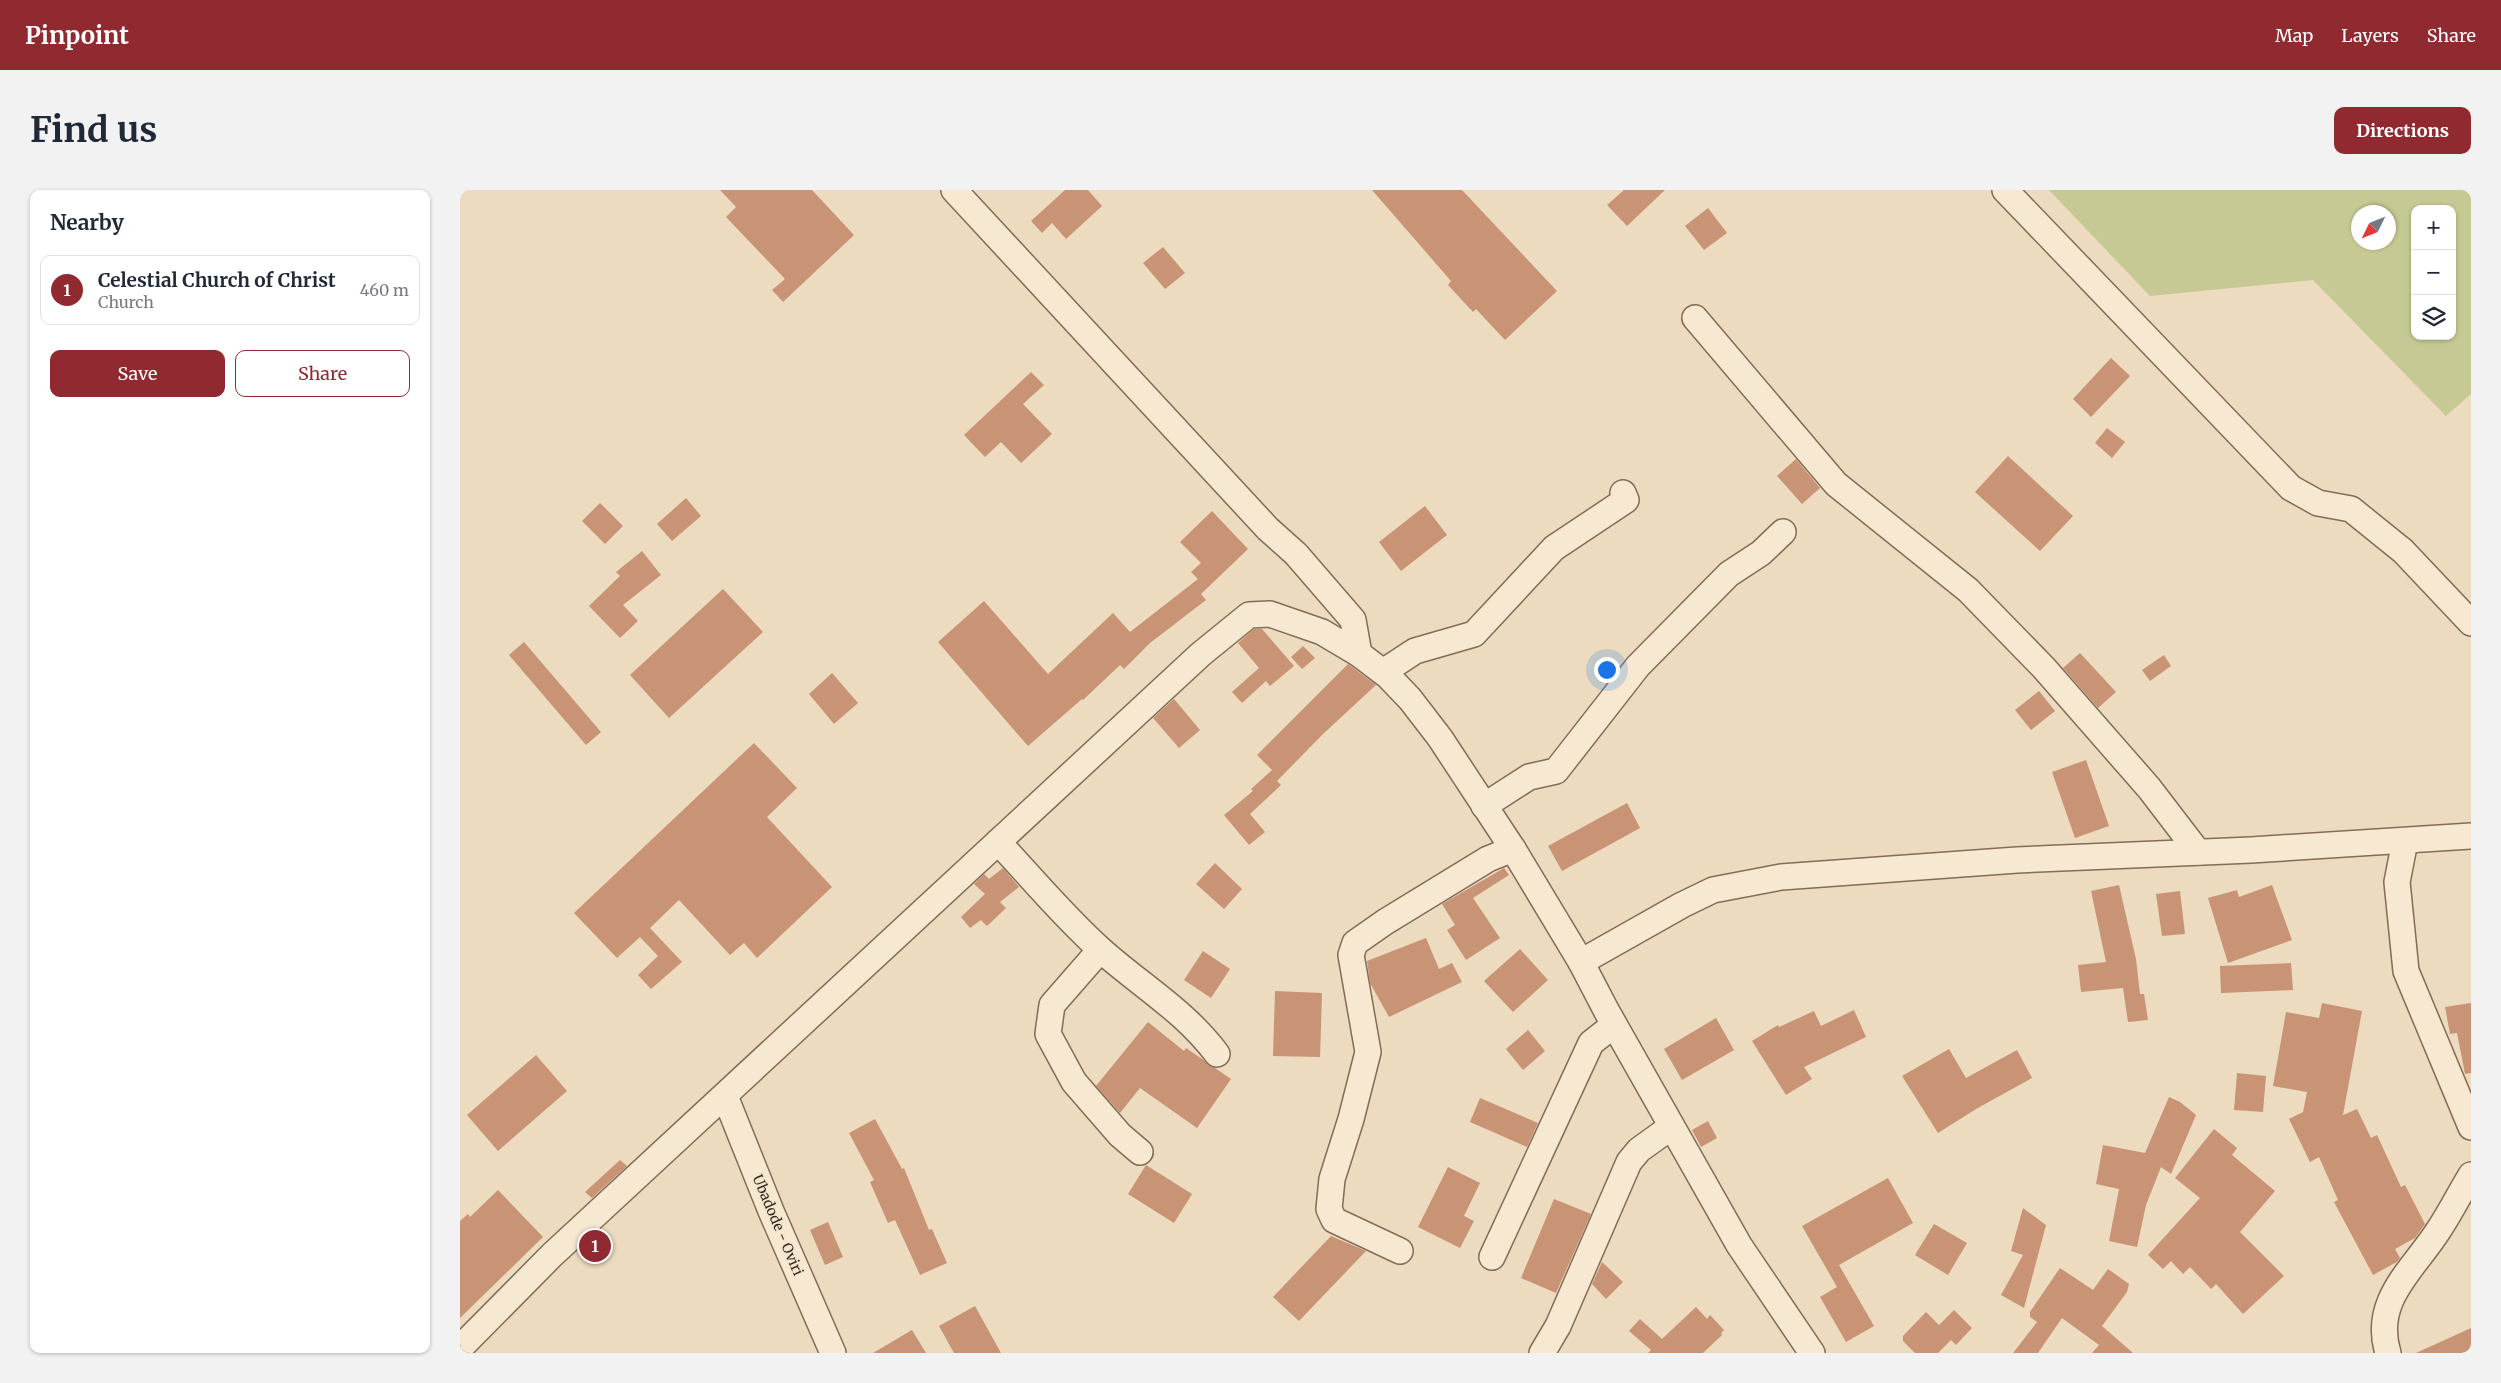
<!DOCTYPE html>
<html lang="en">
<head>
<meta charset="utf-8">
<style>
	:root { --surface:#fff; --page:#f2f2f3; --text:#1f2937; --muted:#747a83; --line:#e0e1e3; --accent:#902a30 }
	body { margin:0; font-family:Merriweather,serif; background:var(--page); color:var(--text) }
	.controls { position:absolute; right:15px; top:15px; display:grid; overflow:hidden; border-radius:10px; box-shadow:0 1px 4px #0004 }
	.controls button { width:45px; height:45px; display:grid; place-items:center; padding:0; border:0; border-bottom:1px solid var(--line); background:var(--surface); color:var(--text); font:25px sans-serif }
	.compass { position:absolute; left:1891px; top:15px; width:45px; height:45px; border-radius:50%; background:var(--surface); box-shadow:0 1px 4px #0004; rotate:227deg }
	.you { position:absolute; left:1146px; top:479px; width:18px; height:18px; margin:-12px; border:4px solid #fff; border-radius:50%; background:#1a73e8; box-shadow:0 0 0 8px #1a73e833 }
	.badge { display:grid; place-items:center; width:32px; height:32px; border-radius:50%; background:var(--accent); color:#fff; font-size:16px; font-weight:700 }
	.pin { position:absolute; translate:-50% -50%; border:2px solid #fff; box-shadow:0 1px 5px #0006 }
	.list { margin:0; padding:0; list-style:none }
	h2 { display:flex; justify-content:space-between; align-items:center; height:65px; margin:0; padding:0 20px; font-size:21px }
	h2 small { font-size:16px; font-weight:400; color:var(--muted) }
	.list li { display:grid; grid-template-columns:32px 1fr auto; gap:15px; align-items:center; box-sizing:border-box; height:70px; margin:0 10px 10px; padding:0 10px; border:1px solid var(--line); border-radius:10px }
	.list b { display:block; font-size:19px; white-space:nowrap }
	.list p { margin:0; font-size:16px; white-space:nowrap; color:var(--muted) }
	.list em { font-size:16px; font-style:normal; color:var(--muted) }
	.actions { display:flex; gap:10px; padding:15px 20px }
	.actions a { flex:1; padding:11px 0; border:1px solid var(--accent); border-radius:10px; text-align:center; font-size:18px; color:var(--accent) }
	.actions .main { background:var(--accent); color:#fff }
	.icon { flex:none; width:28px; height:28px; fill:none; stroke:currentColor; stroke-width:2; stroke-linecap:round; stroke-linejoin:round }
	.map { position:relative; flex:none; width:2011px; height:1163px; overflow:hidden; border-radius:10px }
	header { display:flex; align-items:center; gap:30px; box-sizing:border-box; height:70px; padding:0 25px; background:var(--accent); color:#fff }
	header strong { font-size:24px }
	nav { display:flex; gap:28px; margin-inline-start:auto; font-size:18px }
	.intro { display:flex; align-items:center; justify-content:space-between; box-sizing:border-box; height:120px; padding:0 30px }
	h1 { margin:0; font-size:35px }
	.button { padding:12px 22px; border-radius:10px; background:var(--accent); color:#fff; font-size:18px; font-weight:700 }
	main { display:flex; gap:30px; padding:0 30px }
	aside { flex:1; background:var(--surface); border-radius:10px; box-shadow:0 1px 4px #0004 }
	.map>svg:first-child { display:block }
	.green { fill:#c6c993; fill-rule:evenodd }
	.building { fill:#c99375 }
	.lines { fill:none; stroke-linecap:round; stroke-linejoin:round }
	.minor-casing { stroke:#836c58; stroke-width:28 }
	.minor { stroke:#f7e9d1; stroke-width:25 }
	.labels { text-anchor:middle; stroke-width:4; stroke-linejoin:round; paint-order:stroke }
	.street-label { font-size:14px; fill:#33261c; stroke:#f4e6cd }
</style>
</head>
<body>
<header>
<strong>Pinpoint</strong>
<nav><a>Map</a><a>Layers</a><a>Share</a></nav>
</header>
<div class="intro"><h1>Find us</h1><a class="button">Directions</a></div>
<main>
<aside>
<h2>Nearby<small></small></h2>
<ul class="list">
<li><span class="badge">1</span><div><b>Celestial Church of Christ</b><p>Church</p></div><em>460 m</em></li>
</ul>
<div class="actions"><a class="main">Save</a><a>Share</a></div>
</aside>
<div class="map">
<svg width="2011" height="1163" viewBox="0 0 2011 1163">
	<rect width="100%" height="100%" fill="#ecdbbe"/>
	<path class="green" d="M1589 0H2011V204L1986 226 1853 90 1690 106ZM1955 19H1992V146H1955ZM1898 22H1928V52H1898Z"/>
	<g class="building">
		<path d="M260 0H352L394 45 323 112 312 100 325 89 266 27 276 17Z"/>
		<path d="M605 0H628L642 16 606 49 592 33 582 43 571 31Z"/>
		<path d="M912 0H1002L1097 101 1045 150 1016 119 1013 122 988 95 991 91Z"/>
		<path d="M1164 0H1205L1167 36 1147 15Z"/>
		<path d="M1248 18 1267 43 1244 60 1225 36Z"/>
		<path d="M703 57 725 83 705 99 683 73Z"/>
		<path d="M1651 168 1670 186 1631 227 1613 209Z"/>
		<path d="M571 182 584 195 563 214 592 244 561 273 541 252 525 267 504 245Z"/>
		<path d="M1647 238 1665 252 1652 268 1635 253Z"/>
		<path d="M1548 266 1613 326 1580 361 1515 302Z"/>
		<path d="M1336 269 1360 298 1342 314 1317 286Z"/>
		<path d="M226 308 241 326 212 351 197 334Z"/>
		<path d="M140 313 163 336 145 354 122 331Z"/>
		<path d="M965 316 987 345 941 381 919 352Z"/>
		<path d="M752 321 788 359 741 404 746 410 690 453 664 479 660 475 623 510 622 509 568 556 478 452 524 411 588 484 653 423 670 442 738 389 731 382 741 373 720 352Z"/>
		<path d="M182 361 201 385 163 415 178 431 160 448 129 416 160 386 156 382Z"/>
		<path d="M263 399 303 442 209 528 170 485Z"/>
		<path d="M794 439H802L834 476 810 496 806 491 782 513 772 502 799 478 778 453Z"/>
		<path d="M64 452 141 542 126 555 49 465Z"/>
		<path d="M843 456 855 468 842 479 831 467Z"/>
		<path d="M1620 463 1656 502 1638 518 1603 478Z"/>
		<path d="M1704 465 1711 476 1690 491 1682 480Z"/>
		<path d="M888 474 916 495 863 544 817 591 821 595 790 624 805 642 789 655 764 625 793 601 791 599 812 580 797 565Z"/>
		<path d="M372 483 398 513 374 534 349 504Z"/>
		<path d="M1579 501 1595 521 1571 540 1555 520Z"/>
		<path d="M714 509 740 540 719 558 693 528Z"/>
		<path d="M294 553 337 598 307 627 372 697 297 768 284 753 270 765 219 710 190 738 222 772 191 799 178 785 198 766 180 747 157 768 114 723Z"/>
		<path d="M1626 570 1649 636 1615 648 1592 582Z"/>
		<path d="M1167 613 1180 638 1102 681 1088 656Z"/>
		<path d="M755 673 782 699 764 719 736 694Z"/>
		<path d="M543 678 559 697 540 712 546 718 527 736 521 730 510 738 501 727 525 704 514 694 524 684 529 689Z"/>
		<path d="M1044 678 1049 685 1013 708 1040 748 1006 770 987 740 995 735 982 714Z"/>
		<path d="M1659 695 1676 769 1680 804H1684L1688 830 1668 832 1663 798 1621 802 1618 775 1646 772 1631 701Z"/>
		<path d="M1812 695 1832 750 1768 773 1748 708 1777 700 1779 707Z"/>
		<path d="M1720 701 1725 744 1702 746 1696 704Z"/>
		<path d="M966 748 979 779 992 773 1002 792 929 827 910 793 907 771Z"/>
		<path d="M1060 759 1088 790 1053 822 1024 791Z"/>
		<path d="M743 761 770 779 751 808 724 790Z"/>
		<path d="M1831 773 1833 800 1761 803 1760 776Z"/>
		<path d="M815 801 862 803 860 867 813 866Z"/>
		<path d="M1862 813 1902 821 1883 925 1897 919 1911 948 1917 945 1941 997 1945 995 1965 1034 1955 1048 1935 1059 1940 1068 1937 1072 1913 1085 1874 1012 1878 1010 1859 967 1850 972 1829 929 1843 922 1847 902 1813 896 1826 822 1859 828Z"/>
		<path d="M2011 813V883L2005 884 1997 843 1990 844 1985 817Z"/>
		<path d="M1394 820 1406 847 1344 877 1352 889 1326 905 1292 851 1318 835 1319 837 1354 821 1361 836Z"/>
		<path d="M1256 828 1274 860 1222 890 1204 859Z"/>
		<path d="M688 832 724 861 726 858 771 889 737 938 680 898 660 923 636 896Z"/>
		<path d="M1068 840 1085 861 1063 880 1046 859Z"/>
		<path d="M1489 859 1506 888 1557 860 1572 888 1516 919 1478 943 1442 886Z"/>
		<path d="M76 865 107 901 38 961 7 925Z"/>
		<path d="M1777 883 1806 886 1803 922 1774 920Z"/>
		<path d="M1709 907 1720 912 1736 925 1711 984 1701 977 1686 1015 1677 1057 1649 1051 1659 999 1636 994 1643 955 1685 963Z"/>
		<path d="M1020 908 1078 933 1067 957 1010 932Z"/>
		<path d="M415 929 442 979 444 978 469 1040 472 1039 487 1073 460 1085 435 1030 428 1033 410 992 414 990 389 943Z"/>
		<path d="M1248 931 1257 948 1241 957 1232 940Z"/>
		<path d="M1754 939 1777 958 1772 965 1815 1001 1780 1042 1824 1086 1783 1124 1756 1094 1751 1099 1730 1077 1723 1084 1711 1071 1703 1079 1688 1065 1740 1008 1715 988Z"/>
		<path d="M160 970 167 976 132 1008 125 1002Z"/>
		<path d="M686 975 732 1004 714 1033 668 1004Z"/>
		<path d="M988 977 1020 993 1004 1026 1014 1031 1000 1058 958 1037Z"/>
		<path d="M1428 988 1453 1033 1379 1075 1414 1136 1386 1152 1360 1107 1377 1097 1342 1036Z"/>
		<path d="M38 1000 83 1047 0 1128V1031L8 1024 10 1027Z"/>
		<path d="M1094 1009 1131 1024 1096 1103 1061 1088Z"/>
		<path d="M1563 1018 1586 1035 1564 1118 1541 1105 1563 1065 1551 1061Z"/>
		<path d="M368 1032 383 1067 365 1075 350 1040Z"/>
		<path d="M1474 1034 1507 1053 1488 1085 1455 1065Z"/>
		<path d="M871 1046 906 1061 839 1131 813 1107Z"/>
		<path d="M1142 1072 1163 1092 1146 1109 1132 1094Z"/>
		<path d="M1600 1078 1633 1100 1648 1079 1669 1094 1667 1102 1642 1136 1673 1163H1632L1639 1155 1602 1128 1578 1163H1553L1577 1132 1570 1127V1122Z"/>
		<path d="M515 1116 541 1163H494L479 1136Z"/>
		<path d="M1236 1117 1247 1129 1250 1125 1264 1140 1261 1143 1262 1145 1243 1163H1188L1191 1160 1169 1141 1180 1129 1202 1149Z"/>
		<path d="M1494 1120 1512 1138 1496 1155 1491 1150 1478 1163H1455L1443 1151V1146L1466 1122 1479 1135Z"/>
		<path d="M2011 1138V1163H1956Z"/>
		<path d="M452 1140 466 1163H413Z"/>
	</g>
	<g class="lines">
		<g class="minor-casing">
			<g id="minor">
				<path d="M494 0 808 339 836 364 893 430 899 464"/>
				<path d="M1545 0 1831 298 1858 313 1891 319 1943 361 2011 433"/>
				<path d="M1235 128 1376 294 1508 400 1584 478 1689 598 1738 662"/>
				<path d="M923 482 955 461 1014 444 1094 358 1166 310 1163 303"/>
				<path d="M1024 616 1069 587 1096 581 1178 476 1269 384 1301 363 1323 342"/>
				<path d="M1945 651 1937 692 1946 781 2011 937"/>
				<path d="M538 652C571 687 605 728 641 760 680 795 725 821 757 864"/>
				<path d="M640 760 592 815 588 844 614 892 660 945 680 962"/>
				<path d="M1121 772 1222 715 1253 700 1321 687 1557 670 1791 660 2011 646"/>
				<path d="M265 906 311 1021 373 1163"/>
				<path d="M940 1061 874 1030 869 1019 872 989 891 929 908 862 891 765 895 753 925 732 1028 669 1053 659"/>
				<path d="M1032 1067 1131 853 1154 835"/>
				<path d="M0 1158 92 1065 741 464 789 425 810 424 862 442 899 464 928 486 950 509 980 548 1053 659 1121 772 1146 820 1279 1055 1352 1163"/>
				<path d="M1082 1163 1098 1136 1169 972 1179 960 1211 937"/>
				<path d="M1928 1163C1912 1111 1952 1081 1978 1041 1990 1023 2000 1003 2011 985"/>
			</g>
		</g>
		<use href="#minor" class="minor"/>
	</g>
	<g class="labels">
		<g class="street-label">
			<text transform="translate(318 1035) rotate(67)" y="5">Ubadode - Oviri</text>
		</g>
	</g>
</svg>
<div class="controls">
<button>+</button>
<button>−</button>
<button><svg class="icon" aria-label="layers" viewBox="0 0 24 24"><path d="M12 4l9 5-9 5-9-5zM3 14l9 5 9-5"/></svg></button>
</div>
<svg class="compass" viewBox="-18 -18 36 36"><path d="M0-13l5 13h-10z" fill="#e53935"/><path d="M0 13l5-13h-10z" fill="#747a83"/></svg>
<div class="you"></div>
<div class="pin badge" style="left:135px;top:1056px">1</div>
</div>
</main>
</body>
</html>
